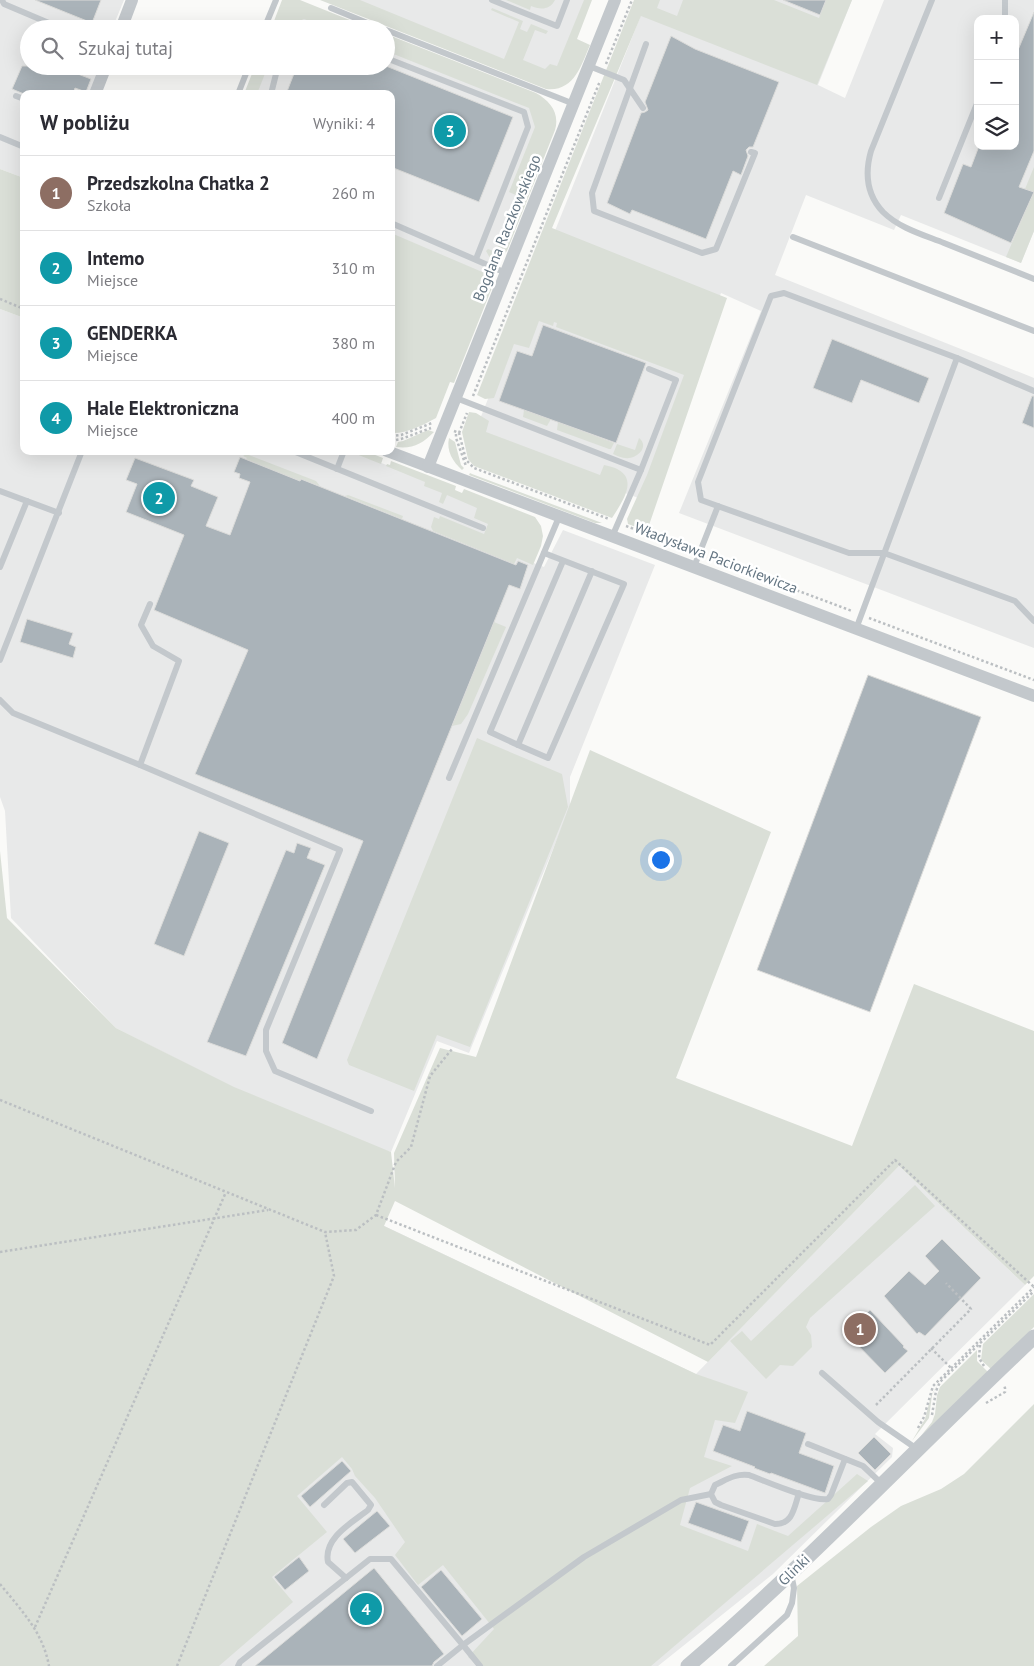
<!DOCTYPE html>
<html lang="pl">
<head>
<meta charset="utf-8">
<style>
	:root { --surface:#fff; --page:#f2f2f3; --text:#2b2b33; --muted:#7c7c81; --line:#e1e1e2; --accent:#ea580c }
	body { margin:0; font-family:"PT Sans",sans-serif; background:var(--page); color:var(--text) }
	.controls { position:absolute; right:15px; top:15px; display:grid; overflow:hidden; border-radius:10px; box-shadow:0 5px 20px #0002 }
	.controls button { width:45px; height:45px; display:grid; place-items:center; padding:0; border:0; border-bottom:1px solid var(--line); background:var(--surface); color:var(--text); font:25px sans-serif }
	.you { position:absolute; left:660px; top:859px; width:18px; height:18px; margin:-12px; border:4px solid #fff; border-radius:50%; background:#1a73e8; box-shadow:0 0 0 8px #1a73e833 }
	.badge { display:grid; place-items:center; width:32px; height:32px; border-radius:50%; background:var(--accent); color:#fff; font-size:16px; font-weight:700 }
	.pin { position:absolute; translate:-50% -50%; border:2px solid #fff; box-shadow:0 1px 5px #0006 }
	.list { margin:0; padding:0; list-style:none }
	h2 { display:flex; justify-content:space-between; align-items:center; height:65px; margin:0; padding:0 20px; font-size:21px }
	h2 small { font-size:16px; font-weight:400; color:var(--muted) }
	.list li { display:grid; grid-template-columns:32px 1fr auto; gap:15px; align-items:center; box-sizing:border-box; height:75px; padding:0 20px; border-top:1px solid var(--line) }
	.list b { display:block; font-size:19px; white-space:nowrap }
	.list p { margin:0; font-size:16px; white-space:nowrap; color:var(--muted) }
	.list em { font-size:16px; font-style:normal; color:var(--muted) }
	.icon { flex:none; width:28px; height:28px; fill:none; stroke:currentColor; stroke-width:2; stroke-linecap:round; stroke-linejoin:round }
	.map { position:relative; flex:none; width:1034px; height:1666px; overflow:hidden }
	.search { position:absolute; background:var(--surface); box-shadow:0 5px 20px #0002; left:20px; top:20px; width:375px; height:55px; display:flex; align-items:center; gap:12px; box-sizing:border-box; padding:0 18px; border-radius:28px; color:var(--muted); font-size:19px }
	.panel { position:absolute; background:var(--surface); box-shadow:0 5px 20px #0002; left:20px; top:90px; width:375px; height:365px; border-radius:10px }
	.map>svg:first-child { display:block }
	.built { fill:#e8e9e9; fill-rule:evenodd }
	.green { fill:#dadfd7 }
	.building { fill:#aab3b9; stroke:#dcdcda }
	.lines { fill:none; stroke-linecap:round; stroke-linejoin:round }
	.path { stroke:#bbbfc2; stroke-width:2.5; stroke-dasharray:2.5 2.5; stroke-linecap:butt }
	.service { stroke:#c3c8cc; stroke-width:6 }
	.minor { stroke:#c3c8cc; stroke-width:12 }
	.tertiary { stroke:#c3c8cc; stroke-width:15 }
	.labels { text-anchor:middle; stroke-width:5; stroke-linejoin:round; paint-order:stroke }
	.street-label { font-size:15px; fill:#657683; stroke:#fff }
</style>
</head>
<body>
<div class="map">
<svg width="1034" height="1666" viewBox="0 0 1034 1666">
	<rect width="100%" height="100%" fill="#fafaf8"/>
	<g class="built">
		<path d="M0 0H124L112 29H29V66H96L100 69 90 94H24V178L0 169Z"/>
		<path d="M345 0H589L562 69 541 78Z"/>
		<path d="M647 0H852L818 85 845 98 884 0H1034V231L1021 263 901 215 894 230 806 195 775 275 1034 378V648L679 513 761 311 721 293 667 432 649 502 484 440 478 424ZM978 19H1015V146H978Z"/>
		<path d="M312 13 352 29H278Z"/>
		<path d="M386 42 532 100 545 129 431 416H391V94H252L263 66H386Z"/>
		<path d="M0 309 24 318V451H350L538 523 531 562 544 567 563 530 655 565 570 777V808L469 1053 437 1041 391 1152 320 1132 116 1028 11 918 5 811 0 797Z"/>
		<path d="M899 1166 1025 1285 875 1434 893 1448 892 1457 773 1574 658 1666H190L378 1223 696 1374Z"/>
	</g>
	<g class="green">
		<path d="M282 0H300L372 29H330L304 19 282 29H271Z"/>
		<path d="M320 0H360L504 59 519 22 491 10 492 8 523 21 520 29 527 32 531 24 548 31 546 34 535 30 523 60 545 69 550 64 557 66 584 0H592L577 39 590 45C581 66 574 92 546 89Z"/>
		<path d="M506 0H555C550 10 540 10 531 6L530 10Z"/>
		<path d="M634 0H660L657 8 677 16 683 0H774L819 18 826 0H852L817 85 641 16 552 228 727 298 647 531 628 524 627 519 647 475 684 375 556 327 557 323 554 322 553 326 539 321 529 348 514 344 494 398 485 399 477 395Z"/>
		<path d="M386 34 536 93C550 101 560 113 555 130L507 251 499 258H490L486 251 488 249 496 252 518 196 509 192 535 127 529 108 386 51Z"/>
		<path d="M255 66H268L257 94H244Z"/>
		<path d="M1034 167V231L1021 263 1006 257 1033 193 1025 189Z"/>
		<path d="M0 169 24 178V318L0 309Z"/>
		<path d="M391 233 487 274 492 279 493 285 454 383 450 382 436 418C423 425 406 434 391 433Z"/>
		<path d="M524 410 551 419 547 426 523 417Z"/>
		<path d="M469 412 476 413 489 421 486 432 600 475 604 465C641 472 627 495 612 518L474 466 468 459 462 432Z"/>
		<path d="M558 422 614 443 611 449H609L557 430Z"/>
		<path d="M428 430 434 432C422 444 413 449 396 447L398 442 403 441Z"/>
		<path d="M449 438 455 442 461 465 464 468 462 470C453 462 446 451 449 438Z"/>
		<path d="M639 438C649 446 639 457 629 458 623 459 618 456 613 454L617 444 635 450Z"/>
		<path d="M350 451H365L383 458 381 464 356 454 353 455 348 453Z"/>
		<path d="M246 454 316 481 320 486 301 479 300 481 246 459 247 458 243 456Z"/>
		<path d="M391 461 456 486 455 490 462 493 464 489 535 517 541 526 543 536 541 546 533 565 517 558 514 564 433 531 431 527 434 517 439 519 440 516 484 534 488 524 474 518 477 508 447 495 443 504 439 502 442 493 424 486 425 482 386 466 387 464 390 465Z"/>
		<path d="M470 473 472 474 602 523H595L469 475Z"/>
		<path d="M348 495 403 516 402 519 345 496Z"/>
		<path d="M494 622 506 627 468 714 461 724 452 726Z"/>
		<path d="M477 738 562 774 568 807 470 1047 437 1035 414 1091 349 1065 347 1060Z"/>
		<path d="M590 750 771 832 676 1078 852 1146 914 984 1034 1031V1276L1025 1285 899 1166 708 1362 395 1201 384 1226 696 1374 748 1392 735 1423 715 1420 704 1457 732 1466 690 1488 680 1525 748 1551 757 1524 788 1536 857 1474 868 1481 651 1666H478L468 1657 494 1629 443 1565 418 1585 395 1555 405 1542 375 1498 355 1476 352 1469 342 1457 297 1496 327 1532 272 1577 293 1602 219 1666H0V851L7 918 116 1028 234 1087 391 1152 395 1188 394 1153 440 1048 476 1057Z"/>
		<path d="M915 1185 935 1206 810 1318 806 1327 811 1335 812 1347 793 1366 780 1365 766 1379 730 1341 742 1331 751 1341Z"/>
		<path d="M1034 1294V1327L991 1369 981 1360 983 1344Z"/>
		<path d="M977 1350V1361L988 1372 920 1437 932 1422 935 1414 937 1395 940 1387Z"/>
		<path d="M938 1383 932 1395 929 1418 912 1441 925 1419 931 1396Z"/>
		<path d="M1034 1404V1666H764L798 1636 797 1586 871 1527 901 1506 941 1489 964 1474Z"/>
	</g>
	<g class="building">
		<path d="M35 0H101L92 23Z"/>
		<path d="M783 0H826L820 15Z"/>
		<path d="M1034 12V151L1019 187 1034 192 1011 243 944 213 963 164 971 167 979 146H1015V57Z"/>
		<path d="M671 36 695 49 779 82 753 147H749L746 150 748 156 741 175 733 171 706 239 632 210 630 214 607 203 641 113 645 112 648 110 645 102Z"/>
		<path d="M22 66H57L91 79 86 92 75 88 73 94H24L12 89Z"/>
		<path d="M297 66H386L513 117 479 202 391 167V94H286Z"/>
		<path d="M543 325 646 363 616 443 499 401 517 351 532 356Z"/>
		<path d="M832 339 929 378 919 403 861 380 852 403 813 388Z"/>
		<path d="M1032 396H1034V428L1022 423Z"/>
		<path d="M240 457 300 481 301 479 516 565 518 561 528 565 520 589 509 585 317 1059 282 1043 363 841 195 774 248 650 154 610 184 535 126 512 137 484 126 480 135 458 194 480 191 486 218 497 206 526 230 535 250 482 239 478 240 474 234 472Z"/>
		<path d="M27 619 73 633 69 644 76 647 73 658 20 642Z"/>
		<path d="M868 675 981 717 870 1012 757 970Z"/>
		<path d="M199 831 229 843 184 956 154 944Z"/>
		<path d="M297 843 311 848 307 858 325 865 246 1056 207 1042 286 850 294 853Z"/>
		<path d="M942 1239 981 1278 925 1336 919 1332 917 1334 884 1296 909 1271 925 1285 939 1271 925 1256Z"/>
		<path d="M870 1310 904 1346 903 1347 908 1351 885 1373 846 1333Z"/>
		<path d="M747 1411 806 1433 799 1453 834 1466 825 1493 771 1473 770 1474 754 1468 755 1467 713 1451 723 1425 740 1431Z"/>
		<path d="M874 1437 891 1454 875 1470 858 1453Z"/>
		<path d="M342 1461 351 1471 310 1507 301 1496Z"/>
		<path d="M696 1502 749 1521 741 1542 688 1523Z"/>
		<path d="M377 1511 390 1526 355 1553 343 1539Z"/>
		<path d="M299 1557 309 1571 285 1590 274 1577Z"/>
		<path d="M374 1568 444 1654 434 1662 432 1666H255Z"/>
		<path d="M441 1570 482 1619 462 1636 421 1587Z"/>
	</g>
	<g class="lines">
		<g class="path">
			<path d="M606 64 632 0"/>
			<path d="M0 299 24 309"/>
			<path d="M473 396 600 81"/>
			<path d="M454 431 459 433 466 460 474 468 609 519"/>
			<path d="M459 433 467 413"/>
			<path d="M456 434V438L466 466"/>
			<path d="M391 436 401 435 432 423"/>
			<path d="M396 440 401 439 431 428"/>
			<path d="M626 526 691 550"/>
			<path d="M708 557 852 611"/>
			<path d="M869 618 1034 680"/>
			<path d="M0 1100 325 1232 356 1230 376 1215 396 1162 411 1147 430 1076 452 1049"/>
			<path d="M376 1215 710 1345 895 1160 1034 1287"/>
			<path d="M0 1252 268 1210"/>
			<path d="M980 1345 979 1358 984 1366"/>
			<path d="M931 1348 951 1368"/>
			<path d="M986 1403 1005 1392V1388L1004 1385"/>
			<path d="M876 1405 971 1309 946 1283"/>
			<path d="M932 1415 936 1391 940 1382 1034 1291"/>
			<path d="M918 1428 924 1417 933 1386 1034 1287"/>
			<path d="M0 1584C21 1610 43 1632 49 1666"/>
			<path d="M35 1627 226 1192"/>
			<path d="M177 1666 334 1276 325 1232"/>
		</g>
		<g class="service">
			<path d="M2 0 4 4 63 29"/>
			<path d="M492 0 557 26 567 0"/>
			<path d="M932 0 871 151C865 172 866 194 883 212 899 228 924 235 944 243 974 255 1004 267 1034 279"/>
			<path d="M1005 0V19"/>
			<path d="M331 8 382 29"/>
			<path d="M264 29 276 0"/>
			<path d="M306 29 309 27 313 29"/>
			<path d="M386 30 574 104"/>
			<path d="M646 44 592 193 594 211 702 253 716 249 755 153 751 152"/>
			<path d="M386 58 524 112 528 127 476 259"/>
			<path d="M589 66 624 80 643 108"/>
			<path d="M238 94 249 66"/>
			<path d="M271 94 278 66"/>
			<path d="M16 96 24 99"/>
			<path d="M0 137 24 147"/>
			<path d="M939 198 978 101"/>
			<path d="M391 223 506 273"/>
			<path d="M793 237 1034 331"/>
			<path d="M957 358 784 293 771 296 698 482 701 500 849 553H884L1015 601 1034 621"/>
			<path d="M456 398 641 470"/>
			<path d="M293 451 483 528"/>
			<path d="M337 469 344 451"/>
			<path d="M0 491 59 513"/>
			<path d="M612 537 641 470 676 380 649 369"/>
			<path d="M544 553 624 584 548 758 518 745 592 571"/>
			<path d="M0 567 27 501"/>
			<path d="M694 567 718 506"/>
			<path d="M856 629 957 358 1034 391"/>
			<path d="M0 660 82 451"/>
			<path d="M0 700 13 713 140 765 340 850 266 1030V1051L275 1071 371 1111"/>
			<path d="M518 745 490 732 563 561"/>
			<path d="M140 765 179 661 153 646 141 625 150 604"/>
			<path d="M449 778 559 517"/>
			<path d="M822 1373 878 1422 917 1449"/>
			<path d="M808 1444 863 1466 882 1484"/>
			<path d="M799 1493C794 1508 793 1524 775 1524L721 1505 715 1502 711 1494 715 1485C726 1480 736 1473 749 1475 765 1481 813 1502 828 1499L831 1495 845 1459"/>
			<path d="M324 1505 347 1483 352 1482 371 1505 368 1510C353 1522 323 1538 328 1562L346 1578"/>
			<path d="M238 1666 240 1662 370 1559H391L463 1645 437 1666"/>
			<path d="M480 1666 463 1645 584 1557 681 1500 711 1494"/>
			<path d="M731 1666 787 1615 792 1603 794 1588 791 1574"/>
		</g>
		<g class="minor">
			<path d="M121 29 132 0"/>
			<path d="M95 94 106 66"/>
			<path d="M387 451 1034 696"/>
			<path d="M428 467 615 0"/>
		</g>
		<path class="tertiary" d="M688 1666C809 1562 918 1446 1034 1337"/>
	</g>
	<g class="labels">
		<g class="street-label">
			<text transform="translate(507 228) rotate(-68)" y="5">Bogdana Raczkowskiego</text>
			<text transform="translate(716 558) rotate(21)" y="5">Władysława Paciorkiewicza</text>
			<text transform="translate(794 1570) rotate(-44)" y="5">Glinki</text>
		</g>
	</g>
</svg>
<div class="controls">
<button>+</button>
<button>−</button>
<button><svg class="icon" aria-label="layers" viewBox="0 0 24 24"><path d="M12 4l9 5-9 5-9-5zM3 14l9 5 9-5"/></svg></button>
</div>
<div class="you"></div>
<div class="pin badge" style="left:860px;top:1329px;background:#8d6e63">1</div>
<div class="pin badge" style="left:159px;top:498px;background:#0f9aa8">2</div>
<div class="pin badge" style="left:450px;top:131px;background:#0f9aa8">3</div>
<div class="pin badge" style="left:366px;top:1609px;background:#0f9aa8">4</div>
<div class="search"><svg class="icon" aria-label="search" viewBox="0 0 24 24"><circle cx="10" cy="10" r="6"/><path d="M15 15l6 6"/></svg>Szukaj tutaj</div>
<section class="panel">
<h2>W pobliżu<small>Wyniki: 4</small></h2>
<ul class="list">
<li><span class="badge" style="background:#8d6e63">1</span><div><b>Przedszkolna Chatka 2</b><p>Szkoła</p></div><em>260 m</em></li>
<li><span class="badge" style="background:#0f9aa8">2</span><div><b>Intemo</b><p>Miejsce</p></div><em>310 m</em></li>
<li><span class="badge" style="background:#0f9aa8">3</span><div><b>GENDERKA</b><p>Miejsce</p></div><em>380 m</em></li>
<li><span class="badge" style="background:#0f9aa8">4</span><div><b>Hale Elektroniczna</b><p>Miejsce</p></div><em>400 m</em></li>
</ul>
</section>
</div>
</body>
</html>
